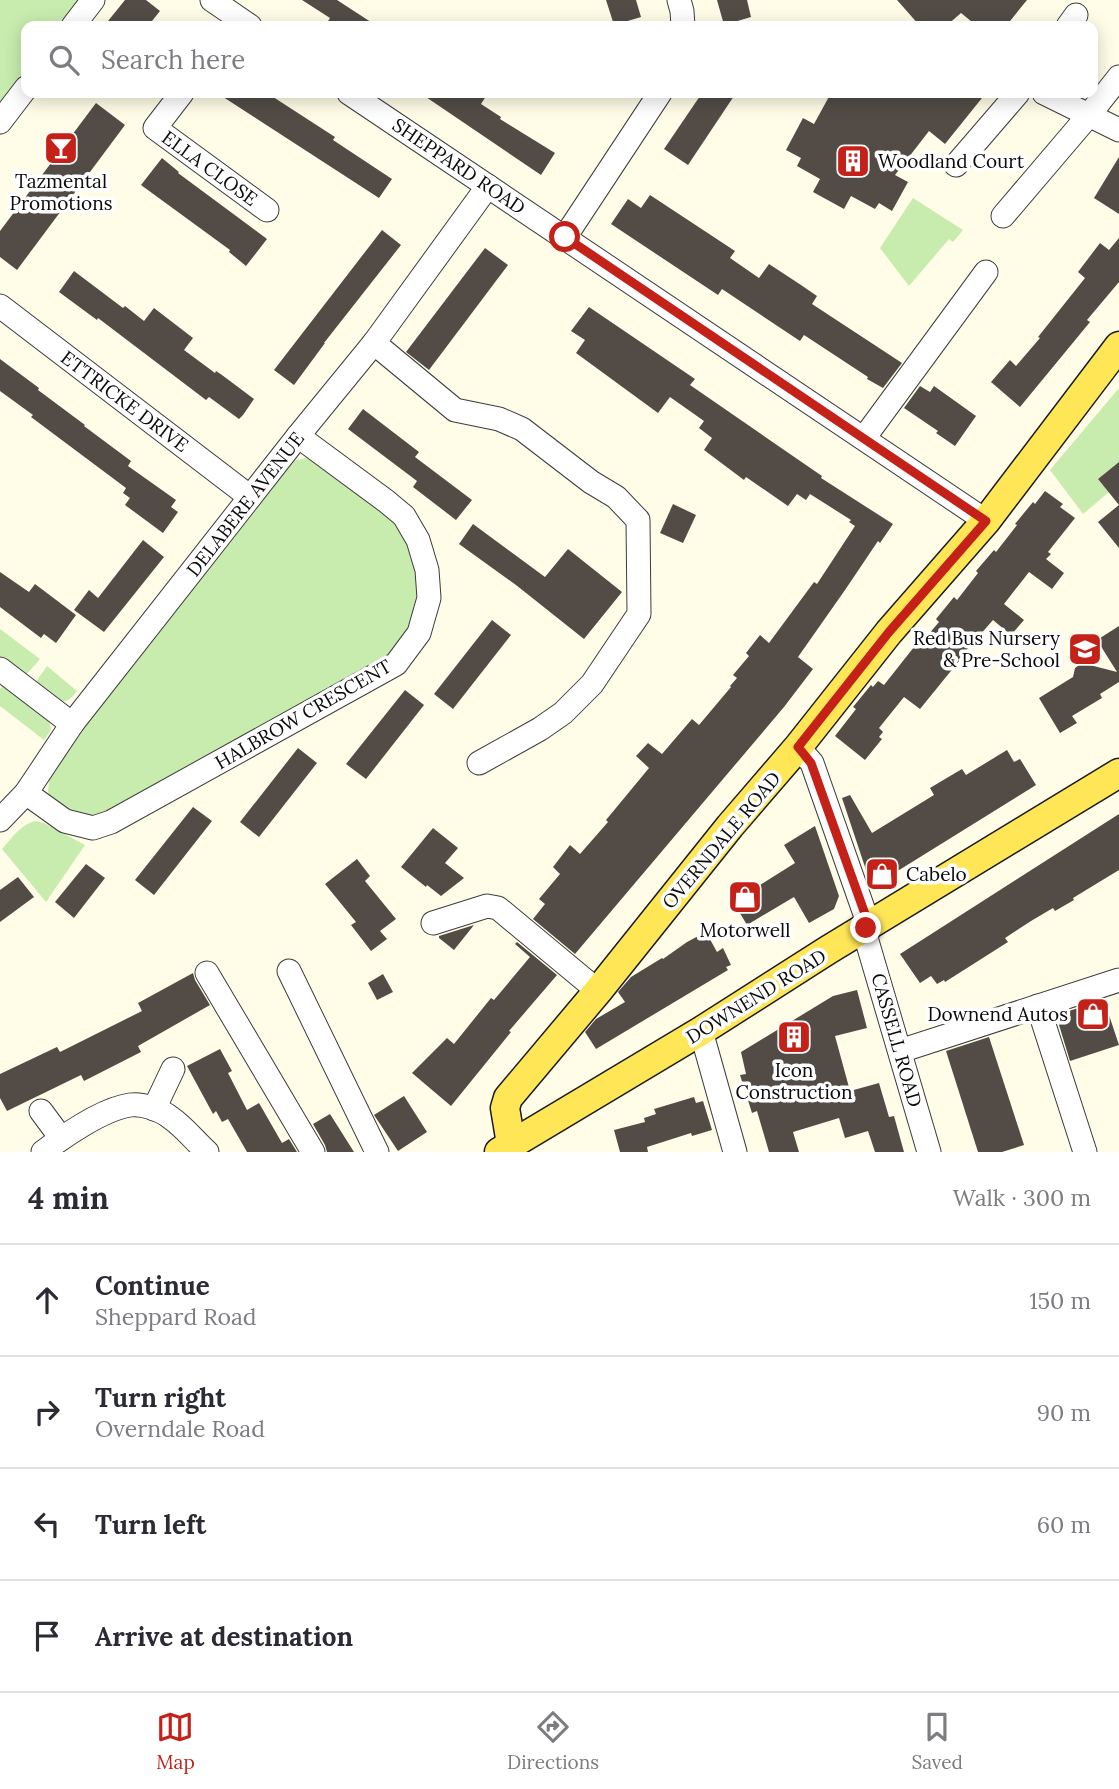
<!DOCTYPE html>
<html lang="en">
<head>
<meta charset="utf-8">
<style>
	:root { --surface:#fff; --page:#f7f7f7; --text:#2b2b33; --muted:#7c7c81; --line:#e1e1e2; --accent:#c42119 }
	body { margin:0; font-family:Lora,serif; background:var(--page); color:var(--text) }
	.stop { position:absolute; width:21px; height:21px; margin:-16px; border:5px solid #c42119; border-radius:50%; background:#fff }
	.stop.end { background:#c42119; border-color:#fff; box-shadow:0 2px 7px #0008 }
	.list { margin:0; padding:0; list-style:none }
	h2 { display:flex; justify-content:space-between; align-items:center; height:91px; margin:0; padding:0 28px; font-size:30px }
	h2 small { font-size:23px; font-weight:400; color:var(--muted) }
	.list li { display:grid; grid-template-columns:46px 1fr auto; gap:21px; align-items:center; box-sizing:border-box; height:112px; padding:0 28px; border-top:2px solid var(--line) }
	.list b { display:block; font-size:26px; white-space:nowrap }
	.list p { margin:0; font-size:23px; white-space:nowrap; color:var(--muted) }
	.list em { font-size:23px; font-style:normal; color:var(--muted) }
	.icon { flex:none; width:38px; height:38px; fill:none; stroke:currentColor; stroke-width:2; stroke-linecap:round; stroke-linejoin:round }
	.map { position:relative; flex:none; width:1119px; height:1152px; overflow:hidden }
	.search { position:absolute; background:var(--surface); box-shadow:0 4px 18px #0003; left:21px; right:21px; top:21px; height:77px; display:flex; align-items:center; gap:18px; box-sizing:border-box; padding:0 24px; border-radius:14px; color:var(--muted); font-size:26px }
	.sheet { height:539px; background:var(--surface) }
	nav { display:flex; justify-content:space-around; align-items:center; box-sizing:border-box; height:98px; border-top:2px solid var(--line); background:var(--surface); font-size:19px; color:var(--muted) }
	nav a { display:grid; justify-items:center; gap:4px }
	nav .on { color:var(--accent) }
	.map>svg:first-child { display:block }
	.green { fill:#c8ecae }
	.building { fill:#534c46 }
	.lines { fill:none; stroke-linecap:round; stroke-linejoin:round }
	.minor-casing { stroke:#3d3d3d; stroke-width:25 }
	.major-casing { stroke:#1b1b1b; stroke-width:31 }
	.minor { stroke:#fff; stroke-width:23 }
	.major { stroke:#ffe657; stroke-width:28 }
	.route { stroke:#c42119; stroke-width:9 }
	.labels { text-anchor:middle; stroke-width:7; stroke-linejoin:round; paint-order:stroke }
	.poi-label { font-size:19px; fill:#0a0a0a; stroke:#fff }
	.street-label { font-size:19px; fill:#0a0a0a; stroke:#fff }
</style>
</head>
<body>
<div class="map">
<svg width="1119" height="1152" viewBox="0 0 1119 1152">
	<rect width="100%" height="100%" fill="#fffde7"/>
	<g class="green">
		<path d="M0 0H78L58 26H26V70L0 105Z"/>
		<path d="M913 198 963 230 953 242 949 239 909 286 880 248Z"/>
		<path d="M1119 388V462L1098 479 1109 492 1083 514 1050 470Z"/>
		<path d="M306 458 315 460 325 465 396 523 412 548 422 575 413 619 405 637 390 655 93 819 79 820 52 802 48 792 49 781 52 769 87 722 284 467 293 461Z"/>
		<path d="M0 629 40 659 25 676 0 657Z"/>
		<path d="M47 666 77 691C63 713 48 695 35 683Z"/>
		<path d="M3 685 49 719 51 730 44 740 0 706V689Z"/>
		<path d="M36 821 44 823 85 845 46 902 2 849C12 838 21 824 36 821Z"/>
	</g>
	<g class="building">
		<path d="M125 0H146L160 11 148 26H104Z"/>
		<path d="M302 0H337L377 26H325L330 18Z"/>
		<path d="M606 0H636L641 17 614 25Z"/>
		<path d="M717 0H747L751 17 724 25Z"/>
		<path d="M897 0H1027L1006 26H977L961 13 946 26H920Z"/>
		<path d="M217 93H267L335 137 333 140 392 179 379 198Z"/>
		<path d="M420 93H488L481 104 501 117 500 119 555 153 541 175Z"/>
		<path d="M702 93H736L688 165 664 149Z"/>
		<path d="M831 93H986L945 144 929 131 895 175 908 182 892 211 879 203 875 209 851 196 844 209 813 192 820 179 797 166 801 158 786 150 803 118 814 124Z"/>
		<path d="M96 103 125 125 17 270 0 257V231Z"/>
		<path d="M1119 157V214L1094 198Z"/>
		<path d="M162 158 179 172 178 173 267 239 246 266 229 252 230 250 141 185Z"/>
		<path d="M650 195 735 251 730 258 759 278 769 264 801 285 817 296 812 304 902 363 883 388 867 379 868 377 804 335 800 341 722 289 718 295 611 224 628 199 641 208Z"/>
		<path d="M382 230 401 245 324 343H325L294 385 274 370Z"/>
		<path d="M1119 238V282L1087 320 1090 322 1020 407 991 382 1010 360 1016 366 1040 338 1038 337 1085 278 1078 272 1100 243 1109 250Z"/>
		<path d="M485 248 508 265 429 370 406 352Z"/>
		<path d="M74 271 123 308 125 306 144 321 154 308 193 338 184 350 215 373 216 371 222 375 254 399 243 415 239 419 209 397 206 400 98 318 97 320 59 292Z"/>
		<path d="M589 307 695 379 690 385 822 476 821 478 893 524 880 543 878 541 845 590 798 657 813 669 784 707 575 954 533 919 545 904 539 899 560 874 553 867 570 845 580 854 608 822 606 820 649 768 636 756 648 743 662 754 692 719 699 725 731 687 730 686 737 678 733 675 749 656 746 653 760 635 769 643 814 582 817 584 855 526 849 522 851 520 810 494 806 500 797 494 788 506 746 477 744 480 704 450 712 438 699 428 704 421 670 397 658 413 576 353 585 340 571 331Z"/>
		<path d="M0 359 39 388 38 390 85 425 84 426 131 461 128 466 176 500 171 507 178 512 163 533 125 505 130 498 123 493 126 488 31 417 33 415 0 391Z"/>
		<path d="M920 386 930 392 934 386 976 416 955 446 936 433 938 431 904 408Z"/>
		<path d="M363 409 419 452 415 457 472 500 456 520 413 487 417 481 348 429Z"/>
		<path d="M1119 462V505L1098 479Z"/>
		<path d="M1045 491 1063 504 1060 507 1075 518 1048 552 1051 554 1046 559 1064 573 1052 589 1029 572 1004 604 1024 620 1011 635 993 620 958 660 959 661 920 709 904 697 879 728 883 732 879 737 882 739 865 760 835 736 856 709 853 707 871 685 873 687 878 681 884 685 914 647 916 649 939 622 936 619 954 597 957 600 978 573 976 571 994 550 996 552 1017 525 1015 524 1033 502 1035 504Z"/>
		<path d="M673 504 696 515 683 543 660 533Z"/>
		<path d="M1119 505V548L1098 522Z"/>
		<path d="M473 524 545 577 568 549 622 592 584 639 516 585 459 544Z"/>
		<path d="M143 540 164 557 104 632 74 610 89 590 98 598Z"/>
		<path d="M0 572 29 592 35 584 76 615 56 643 44 634 41 638 0 607Z"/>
		<path d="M492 620 511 635 453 709 434 694Z"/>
		<path d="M1119 626V682L1100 694 1102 698 1072 716 1077 723 1060 733 1039 698 1073 677 1075 668 1082 663 1117 672 1097 640Z"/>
		<path d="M405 690 424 705 366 779 346 764Z"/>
		<path d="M298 748 317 763 259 837 240 822Z"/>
		<path d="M1007 750 1014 762 1020 759 1036 785 896 872 898 875 873 891 842 798 850 795 872 833 934 795 930 788 945 779 962 769 966 775Z"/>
		<path d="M193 807 212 821 154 895 135 880Z"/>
		<path d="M1119 814V870L1073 898 1074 900 1055 911 1053 908 1031 921 1005 938 1008 942 945 982 944 980 937 984 931 976 920 983 900 954Z"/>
		<path d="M815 826 839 896 834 909 809 923 794 897 747 925 734 903 756 889 755 888 795 863 784 845Z"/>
		<path d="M433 828 458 848 445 863 464 878 441 896 427 885 426 887 401 867Z"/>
		<path d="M357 859 370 876 365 881 396 919 380 931 387 939 371 951 351 925 356 922 325 884Z"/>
		<path d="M86 864 105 878 74 918 55 902Z"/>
		<path d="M18 877 34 897 0 922V890Z"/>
		<path d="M474 925 454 950 439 938V936Z"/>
		<path d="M706 932 717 952 723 948 731 965 726 967 728 970 596 1049 585 1032 596 1019 625 1002 618 992 631 977 662 958 663 959 687 942Z"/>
		<path d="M517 942 557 975 509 1031 511 1032 451 1106 412 1073 447 1038 454 1044 491 998 494 1000 530 957 515 944Z"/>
		<path d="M193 973 195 980 210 1005 138 1046 141 1052 84 1081 81 1075 7 1111 0 1098V1074L57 1047 60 1052 142 1011 138 1003Z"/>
		<path d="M383 974 393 992 377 1000 368 983Z"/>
		<path d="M857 990 867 1028 835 1036 850 1091 879 1083 889 1117 894 1116 904 1152H875L868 1131 845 1138 839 1118 793 1132 799 1152H769L757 1111 752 1113 740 1075 746 1074 741 1052 833 996Z"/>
		<path d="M1104 1000 1119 1045 1070 1061 1056 1015Z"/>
		<path d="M989 1037 1024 1145 1002 1152H978L946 1051Z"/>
		<path d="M220 1049 232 1071 228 1073 247 1110 259 1103 282 1143 289 1139 297 1152H247L228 1119 222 1122 216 1111 213 1114 187 1066Z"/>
		<path d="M404 1096 427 1132 398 1151 374 1115Z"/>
		<path d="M694 1097 696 1103 703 1101 712 1130 692 1136 691 1133 647 1147 648 1152H620L614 1130 645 1122 644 1118 656 1114 654 1109Z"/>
		<path d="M330 1114 354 1152H327L325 1145 313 1124Z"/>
	</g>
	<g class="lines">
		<g class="minor-casing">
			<g id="minor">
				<path d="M212 0 250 26"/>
				<path d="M679 0 682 11 683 26"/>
				<path d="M73 26 93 0"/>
				<path d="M1068 26 1076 15"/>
				<path d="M182 93 155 128 267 210"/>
				<path d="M349 93 986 521"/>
				<path d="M1044 93 1119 130"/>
				<path d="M0 122 26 88"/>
				<path d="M956 165 1018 93"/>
				<path d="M1003 216 1089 115 1119 77"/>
				<path d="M565 237 660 93"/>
				<path d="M0 306 250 497"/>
				<path d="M374 343 455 410 499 419 522 429 591 482 616 497 638 520 639 614 592 684 563 713 540 729 479 763"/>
				<path d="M864 438 986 272"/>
				<path d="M0 669 72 724"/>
				<path d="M798 747 812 763 865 914 867 941 929 1152"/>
				<path d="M26 793 65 821 93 828 111 822 396 664 419 633 429 598 427 570 418 540 404 516 386 501 298 436"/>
				<path d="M0 820 26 793 72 724 298 436 374 343 488 186"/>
				<path d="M433 923 487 906 498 908 598 991"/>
				<path d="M289 971 377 1152"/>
				<path d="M207 973 313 1152"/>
				<path d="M1038 1006 1085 1152"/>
				<path d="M701 1031 735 1152"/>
				<path d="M900 1051 1119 980"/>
				<path d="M154 1109 173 1069"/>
				<path d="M41 1111 61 1138"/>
				<path d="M43 1152C64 1136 103 1109 130 1105 143 1103 161 1110 171 1118 184 1127 195 1141 207 1152"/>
			</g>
		</g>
		<g class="major-casing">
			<g id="major">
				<path d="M511 1144 505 1108 508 1098 598 991 730 826 798 747 889 632 986 521 1119 346"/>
				<path d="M499 1152 701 1031 828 950 1119 773"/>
			</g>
		</g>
		<use href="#minor" class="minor"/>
		<use href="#major" class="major"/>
	</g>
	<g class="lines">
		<path class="route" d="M565 237 986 521 889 632 798 747 811 763 865 914 866 928"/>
	</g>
	<defs>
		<g id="bar-square" transform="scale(1.75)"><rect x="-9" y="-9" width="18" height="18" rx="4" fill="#c42119" stroke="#fff"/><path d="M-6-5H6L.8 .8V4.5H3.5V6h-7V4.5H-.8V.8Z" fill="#fff"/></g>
		<g id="building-square" transform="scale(1.75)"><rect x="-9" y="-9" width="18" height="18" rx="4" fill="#c42119" stroke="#fff"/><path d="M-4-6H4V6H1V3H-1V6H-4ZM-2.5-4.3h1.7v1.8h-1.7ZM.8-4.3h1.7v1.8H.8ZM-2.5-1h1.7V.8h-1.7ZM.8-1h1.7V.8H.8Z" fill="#fff"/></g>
		<g id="school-square" transform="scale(1.75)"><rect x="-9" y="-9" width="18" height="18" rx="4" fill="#c42119" stroke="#fff"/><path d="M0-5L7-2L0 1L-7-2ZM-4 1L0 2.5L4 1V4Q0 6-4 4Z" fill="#fff"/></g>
		<g id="shop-square" transform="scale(1.75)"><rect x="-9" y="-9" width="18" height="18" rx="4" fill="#c42119" stroke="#fff"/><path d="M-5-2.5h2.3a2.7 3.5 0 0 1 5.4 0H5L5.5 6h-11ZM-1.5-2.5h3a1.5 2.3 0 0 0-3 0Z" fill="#fff"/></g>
	</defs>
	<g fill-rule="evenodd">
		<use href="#bar-square" x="61" y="148"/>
		<use href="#building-square" x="853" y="161"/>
		<use href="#school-square" x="1085" y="649"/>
		<use href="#shop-square" x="882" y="874"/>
		<use href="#shop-square" x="745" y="897"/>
		<use href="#shop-square" x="1093" y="1014"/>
		<use href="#building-square" x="794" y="1037"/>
	</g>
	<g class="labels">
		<g class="poi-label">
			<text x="878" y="168" text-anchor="start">Woodland Court</text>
			<text x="61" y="188">Tazmental<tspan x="61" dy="22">Promotions</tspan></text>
			<text x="1060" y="645" text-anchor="end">Red Bus Nursery<tspan x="1060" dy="22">&amp; Pre-School</tspan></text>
			<text x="906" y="881" text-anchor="start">Cabelo</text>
			<text x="745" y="937">Motorwell</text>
			<text x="1068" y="1021" text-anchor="end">Downend Autos</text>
			<text x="794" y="1077">Icon<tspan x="794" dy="22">Construction</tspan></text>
		</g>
		<g class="street-label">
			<text transform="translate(459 166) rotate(34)" y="7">SHEPPARD ROAD</text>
			<text transform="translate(210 168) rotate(36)" y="7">ELLA CLOSE</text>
			<text transform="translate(125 401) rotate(37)" y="7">ETTRICKE DRIVE</text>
			<text transform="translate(245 504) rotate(-52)" y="7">DELABERE AVENUE</text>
			<text transform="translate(303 714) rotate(-30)" y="7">HALBROW CRESCENT</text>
			<text transform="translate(721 840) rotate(-50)" y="7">OVERNDALE ROAD</text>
			<text transform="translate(756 996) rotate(-32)" y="7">DOWNEND ROAD</text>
			<text transform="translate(897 1040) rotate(74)" y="7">CASSELL ROAD</text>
		</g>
	</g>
</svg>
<div class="stop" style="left:565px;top:237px"></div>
<div class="stop end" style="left:866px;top:928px"></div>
<div class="search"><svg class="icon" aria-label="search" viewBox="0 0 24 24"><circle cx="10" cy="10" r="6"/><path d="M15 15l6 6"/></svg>Search here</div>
</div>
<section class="sheet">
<h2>4 min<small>Walk · 300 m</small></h2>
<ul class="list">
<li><svg class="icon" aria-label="ahead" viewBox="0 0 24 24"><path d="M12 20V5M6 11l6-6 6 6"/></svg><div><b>Continue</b><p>Sheppard Road</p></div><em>150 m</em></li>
<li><svg class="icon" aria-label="right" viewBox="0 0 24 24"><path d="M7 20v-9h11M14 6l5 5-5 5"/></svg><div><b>Turn right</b><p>Overndale Road</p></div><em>90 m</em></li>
<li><svg class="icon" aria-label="left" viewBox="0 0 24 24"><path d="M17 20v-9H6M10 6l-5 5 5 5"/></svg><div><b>Turn left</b></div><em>60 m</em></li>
<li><svg class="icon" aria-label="arrive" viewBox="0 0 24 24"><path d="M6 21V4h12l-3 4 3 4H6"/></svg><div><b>Arrive at destination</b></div></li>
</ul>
</section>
<nav>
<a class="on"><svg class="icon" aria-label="map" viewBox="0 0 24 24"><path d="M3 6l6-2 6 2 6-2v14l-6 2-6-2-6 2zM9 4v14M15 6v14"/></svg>Map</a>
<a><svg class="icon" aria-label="directions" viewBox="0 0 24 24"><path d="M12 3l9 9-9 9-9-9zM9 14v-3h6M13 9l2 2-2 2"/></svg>Directions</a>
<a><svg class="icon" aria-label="saved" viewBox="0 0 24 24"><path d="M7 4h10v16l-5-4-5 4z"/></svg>Saved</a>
</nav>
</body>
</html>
